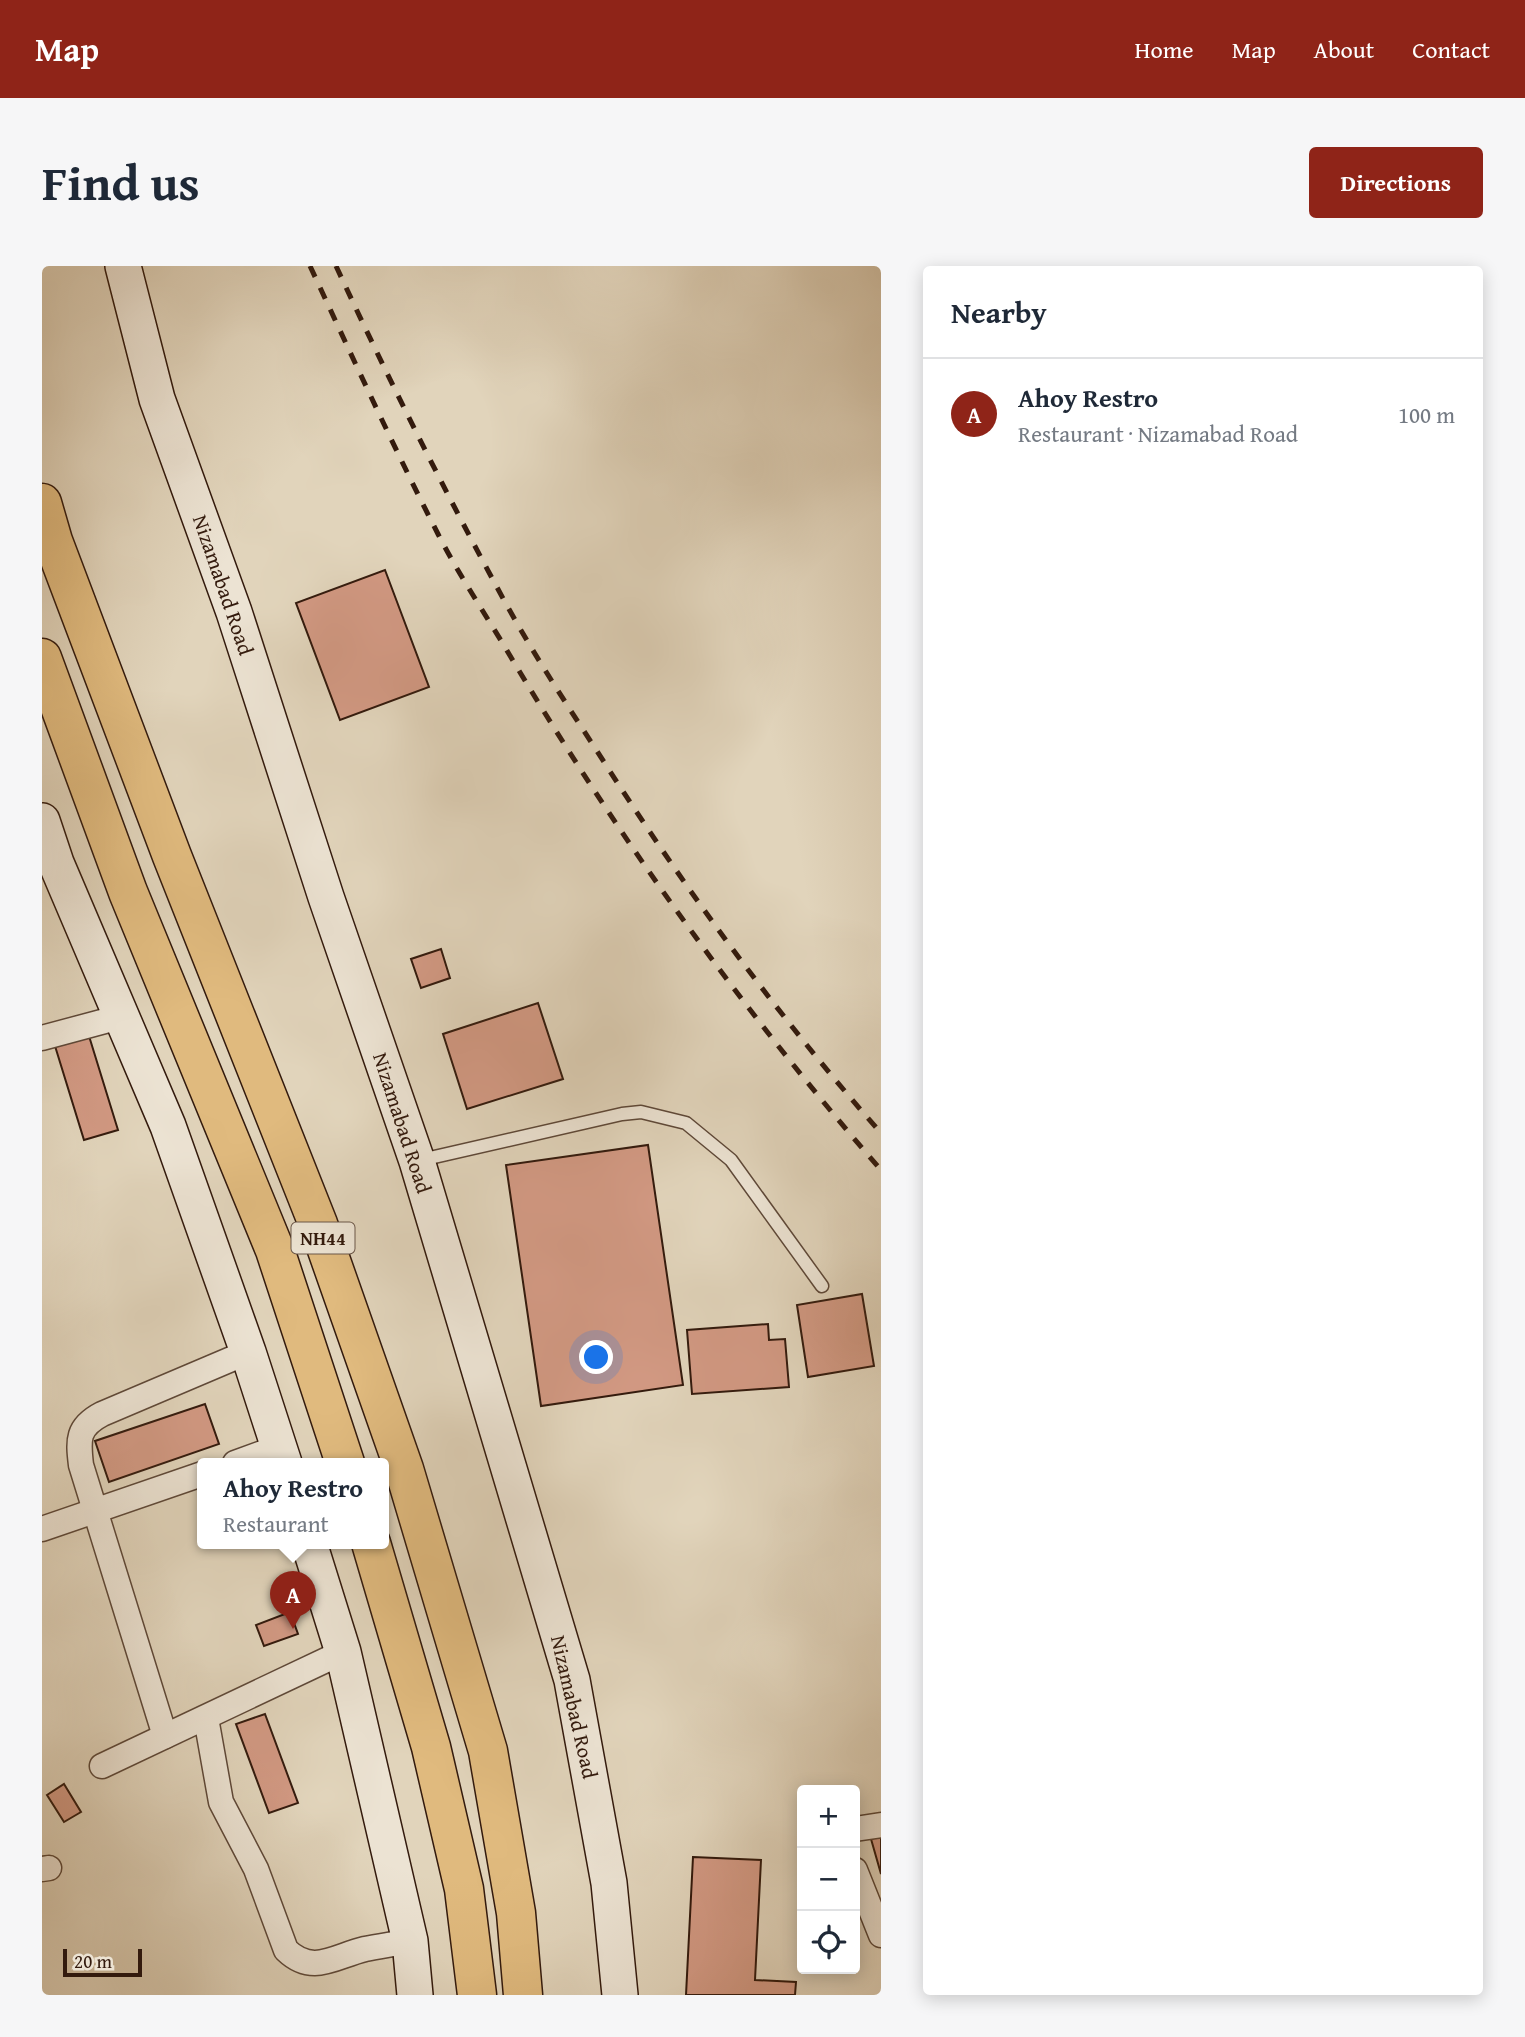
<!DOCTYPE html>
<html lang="en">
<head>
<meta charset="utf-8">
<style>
	:root { --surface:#fff; --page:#f6f6f7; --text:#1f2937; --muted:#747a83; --line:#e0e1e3; --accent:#8f2418 }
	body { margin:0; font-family:"Gentium Book Plus",serif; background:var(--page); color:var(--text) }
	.controls { position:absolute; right:21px; bottom:21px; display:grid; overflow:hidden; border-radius:7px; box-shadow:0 4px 18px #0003 }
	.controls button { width:63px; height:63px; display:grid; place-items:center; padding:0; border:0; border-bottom:2px solid var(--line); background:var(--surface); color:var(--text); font:35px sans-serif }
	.scale { position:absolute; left:21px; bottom:18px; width:79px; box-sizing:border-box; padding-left:7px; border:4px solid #331a0d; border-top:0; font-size:19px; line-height:24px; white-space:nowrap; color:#331a0d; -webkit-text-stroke:5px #ece3d3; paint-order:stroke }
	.you { position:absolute; left:555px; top:1092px; width:24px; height:24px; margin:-18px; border:5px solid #fff; border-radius:50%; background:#1a73e8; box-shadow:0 0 0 10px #1a73e833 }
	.badge { display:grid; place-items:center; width:46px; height:46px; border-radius:50%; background:var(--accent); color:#fff; font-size:23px; font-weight:700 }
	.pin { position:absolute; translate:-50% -58px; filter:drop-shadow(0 2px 4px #0008) }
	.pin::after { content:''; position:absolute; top:37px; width:24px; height:21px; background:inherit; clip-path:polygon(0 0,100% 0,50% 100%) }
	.popup { position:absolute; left:155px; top:1192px; width:192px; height:91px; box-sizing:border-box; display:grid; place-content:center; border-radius:7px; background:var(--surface); filter:drop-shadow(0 2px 5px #0005); font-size:23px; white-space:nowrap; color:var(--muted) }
	.popup b { font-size:26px; color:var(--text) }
	.popup::after { content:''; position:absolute; left:50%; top:100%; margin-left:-14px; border:14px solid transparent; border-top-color:var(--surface) }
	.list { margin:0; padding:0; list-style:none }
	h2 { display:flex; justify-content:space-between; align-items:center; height:91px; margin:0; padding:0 28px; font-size:30px }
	h2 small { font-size:23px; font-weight:400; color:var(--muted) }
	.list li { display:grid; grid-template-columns:46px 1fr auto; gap:21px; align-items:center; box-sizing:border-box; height:112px; padding:0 28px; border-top:2px solid var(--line) }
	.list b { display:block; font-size:26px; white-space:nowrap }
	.list p { margin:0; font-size:23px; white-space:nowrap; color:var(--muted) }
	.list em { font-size:23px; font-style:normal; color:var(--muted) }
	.icon { flex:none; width:38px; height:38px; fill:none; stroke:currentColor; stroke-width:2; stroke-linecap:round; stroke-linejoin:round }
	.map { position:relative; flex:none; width:839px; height:1729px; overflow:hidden; border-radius:7px }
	header { display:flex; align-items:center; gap:42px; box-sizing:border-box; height:98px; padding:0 35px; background:var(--accent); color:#fff }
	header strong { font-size:33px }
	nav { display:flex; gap:38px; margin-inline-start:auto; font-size:24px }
	.intro { display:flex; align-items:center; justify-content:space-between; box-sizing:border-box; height:168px; padding:0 42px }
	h1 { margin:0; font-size:49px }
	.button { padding:18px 32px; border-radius:7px; background:var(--accent); color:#fff; font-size:24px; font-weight:700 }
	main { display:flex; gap:42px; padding:0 42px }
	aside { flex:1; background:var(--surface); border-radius:7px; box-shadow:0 4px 18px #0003 }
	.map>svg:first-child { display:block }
	.building { fill:#d29983; stroke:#331a0d; stroke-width:2 }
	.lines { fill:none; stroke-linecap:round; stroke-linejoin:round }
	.lane-casing { stroke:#5e4838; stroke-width:15 }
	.street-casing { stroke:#5e4838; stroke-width:27 }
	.secondary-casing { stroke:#331a0d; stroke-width:38 }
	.highway-casing { stroke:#331a0d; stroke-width:41 }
	.lane { stroke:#ece3d3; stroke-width:12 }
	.street { stroke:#ece3d3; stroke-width:24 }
	.secondary { stroke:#ece3d3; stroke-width:35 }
	.highway { stroke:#e0ba7e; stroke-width:38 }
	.rail { stroke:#331a0d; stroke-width:5; stroke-dasharray:12 12; stroke-linecap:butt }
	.labels { text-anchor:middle; stroke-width:7; stroke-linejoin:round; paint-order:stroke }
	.shield { fill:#ece3d3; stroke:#6a5648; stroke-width:2 }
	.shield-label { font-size:19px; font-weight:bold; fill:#331a0d }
	.street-label { font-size:21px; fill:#331a0d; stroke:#ece3d3 }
</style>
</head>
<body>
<header>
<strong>Map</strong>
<nav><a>Home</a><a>Map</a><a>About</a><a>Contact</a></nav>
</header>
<div class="intro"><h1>Find us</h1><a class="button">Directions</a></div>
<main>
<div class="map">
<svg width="839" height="1729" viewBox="0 0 839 1729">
	<rect width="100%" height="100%" fill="#e1d4bb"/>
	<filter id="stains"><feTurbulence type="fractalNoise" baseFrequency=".00286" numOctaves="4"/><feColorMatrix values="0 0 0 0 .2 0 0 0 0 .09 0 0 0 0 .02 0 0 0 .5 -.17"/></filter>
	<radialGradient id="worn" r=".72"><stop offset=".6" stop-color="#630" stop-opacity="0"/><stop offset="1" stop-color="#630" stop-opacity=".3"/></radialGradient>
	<g class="building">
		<path d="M343 304 387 421 298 454 254 337Z"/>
		<path d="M399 683 408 712 379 722 369 693Z"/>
		<path d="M496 737 521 813 425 843 401 768Z"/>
		<path d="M47 770 76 864 42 874 13 780Z"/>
		<path d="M606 879 641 1119 499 1140 464 899Z"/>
		<path d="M820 1028 832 1100 766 1111 755 1039Z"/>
		<path d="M726 1058 727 1074 743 1073 747 1121 650 1128 645 1064Z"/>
		<path d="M163 1138 177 1178 67 1216 53 1175Z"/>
		<path d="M248 1346 256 1368 222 1380 214 1359Z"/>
		<path d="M223 1448 256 1537 227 1547 194 1458Z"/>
		<path d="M22 1518 39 1546 22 1556 5 1529Z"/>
		<path d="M839 1570V1608L829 1573Z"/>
		<path d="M651 1591 719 1594 713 1714 754 1716 753 1729H644Z"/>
	</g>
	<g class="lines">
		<g class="lane-casing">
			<path id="lane" d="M379 894 580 848 599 846 644 857 689 894 780 1020"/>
		</g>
		<g class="street-casing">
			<g id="street">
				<path d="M0 772 78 751"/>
				<path d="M193 1197 237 1181"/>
				<path d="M0 1263 160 1208"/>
				<path d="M164 1452 179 1536 214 1603 244 1684C271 1710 293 1690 323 1683 338 1680 353 1678 368 1675"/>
				<path d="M123 1470 39 1199C36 1174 35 1161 60 1148L206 1086"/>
				<path d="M60 1500 301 1386"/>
				<path d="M813 1563 839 1559"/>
				<path d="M0 1603 7 1602"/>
				<path d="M813 1604 839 1669"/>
			</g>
		</g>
		<g class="secondary-casing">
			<g id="secondary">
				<path d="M81 0 115 133 192 346 284 631 375 895 530 1414 567 1617 578 1729"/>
				<path d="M0 555 14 597 126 860 206 1086 242 1197"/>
				<path d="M267 1277 301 1386 368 1675 373 1729"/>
			</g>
		</g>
		<g class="highway-casing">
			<g id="highway">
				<path d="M0 237 11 275 130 590 276 958 362 1203 446 1485 474 1647 481 1729"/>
				<path d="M0 392 86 626 233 984 303 1197"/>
				<path d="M329 1277 389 1481 422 1623 435 1729"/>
			</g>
		</g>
		<use href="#lane" class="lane"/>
		<use href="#street" class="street"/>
		<use href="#secondary" class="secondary"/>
		<use href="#highway" class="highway"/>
		<g class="rail">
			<path d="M268 0C310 90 351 180 396 268 418 311 446 352 470 393 578 574 701 745 839 904"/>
			<path d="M294 0C347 114 403 226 463 336 491 387 523 436 555 485 640 619 734 748 839 867"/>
		</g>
	</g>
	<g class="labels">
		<rect class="shield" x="249.5" y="956.5" width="63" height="31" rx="5"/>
		<g class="shield-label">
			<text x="281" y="979">NH44</text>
		</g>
		<g class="street-label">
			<text transform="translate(181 319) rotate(71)" y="7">Nizamabad Road</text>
			<text transform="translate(360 857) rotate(72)" y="7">Nizamabad Road</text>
			<text transform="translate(532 1441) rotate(77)" y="7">Nizamabad Road</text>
		</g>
	</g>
	<rect width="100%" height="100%" filter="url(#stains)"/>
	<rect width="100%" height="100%" fill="url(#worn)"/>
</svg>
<div class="controls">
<button>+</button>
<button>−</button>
<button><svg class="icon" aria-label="locate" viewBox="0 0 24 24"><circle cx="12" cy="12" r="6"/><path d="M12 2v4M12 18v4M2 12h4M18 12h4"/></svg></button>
</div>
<div class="scale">20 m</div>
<div class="you"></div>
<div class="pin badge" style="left:251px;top:1363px">A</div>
<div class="popup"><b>Ahoy Restro</b>Restaurant</div>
</div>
<aside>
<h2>Nearby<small></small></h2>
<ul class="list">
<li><span class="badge">A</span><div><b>Ahoy Restro</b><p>Restaurant · Nizamabad Road</p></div><em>100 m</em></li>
</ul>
</aside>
</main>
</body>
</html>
